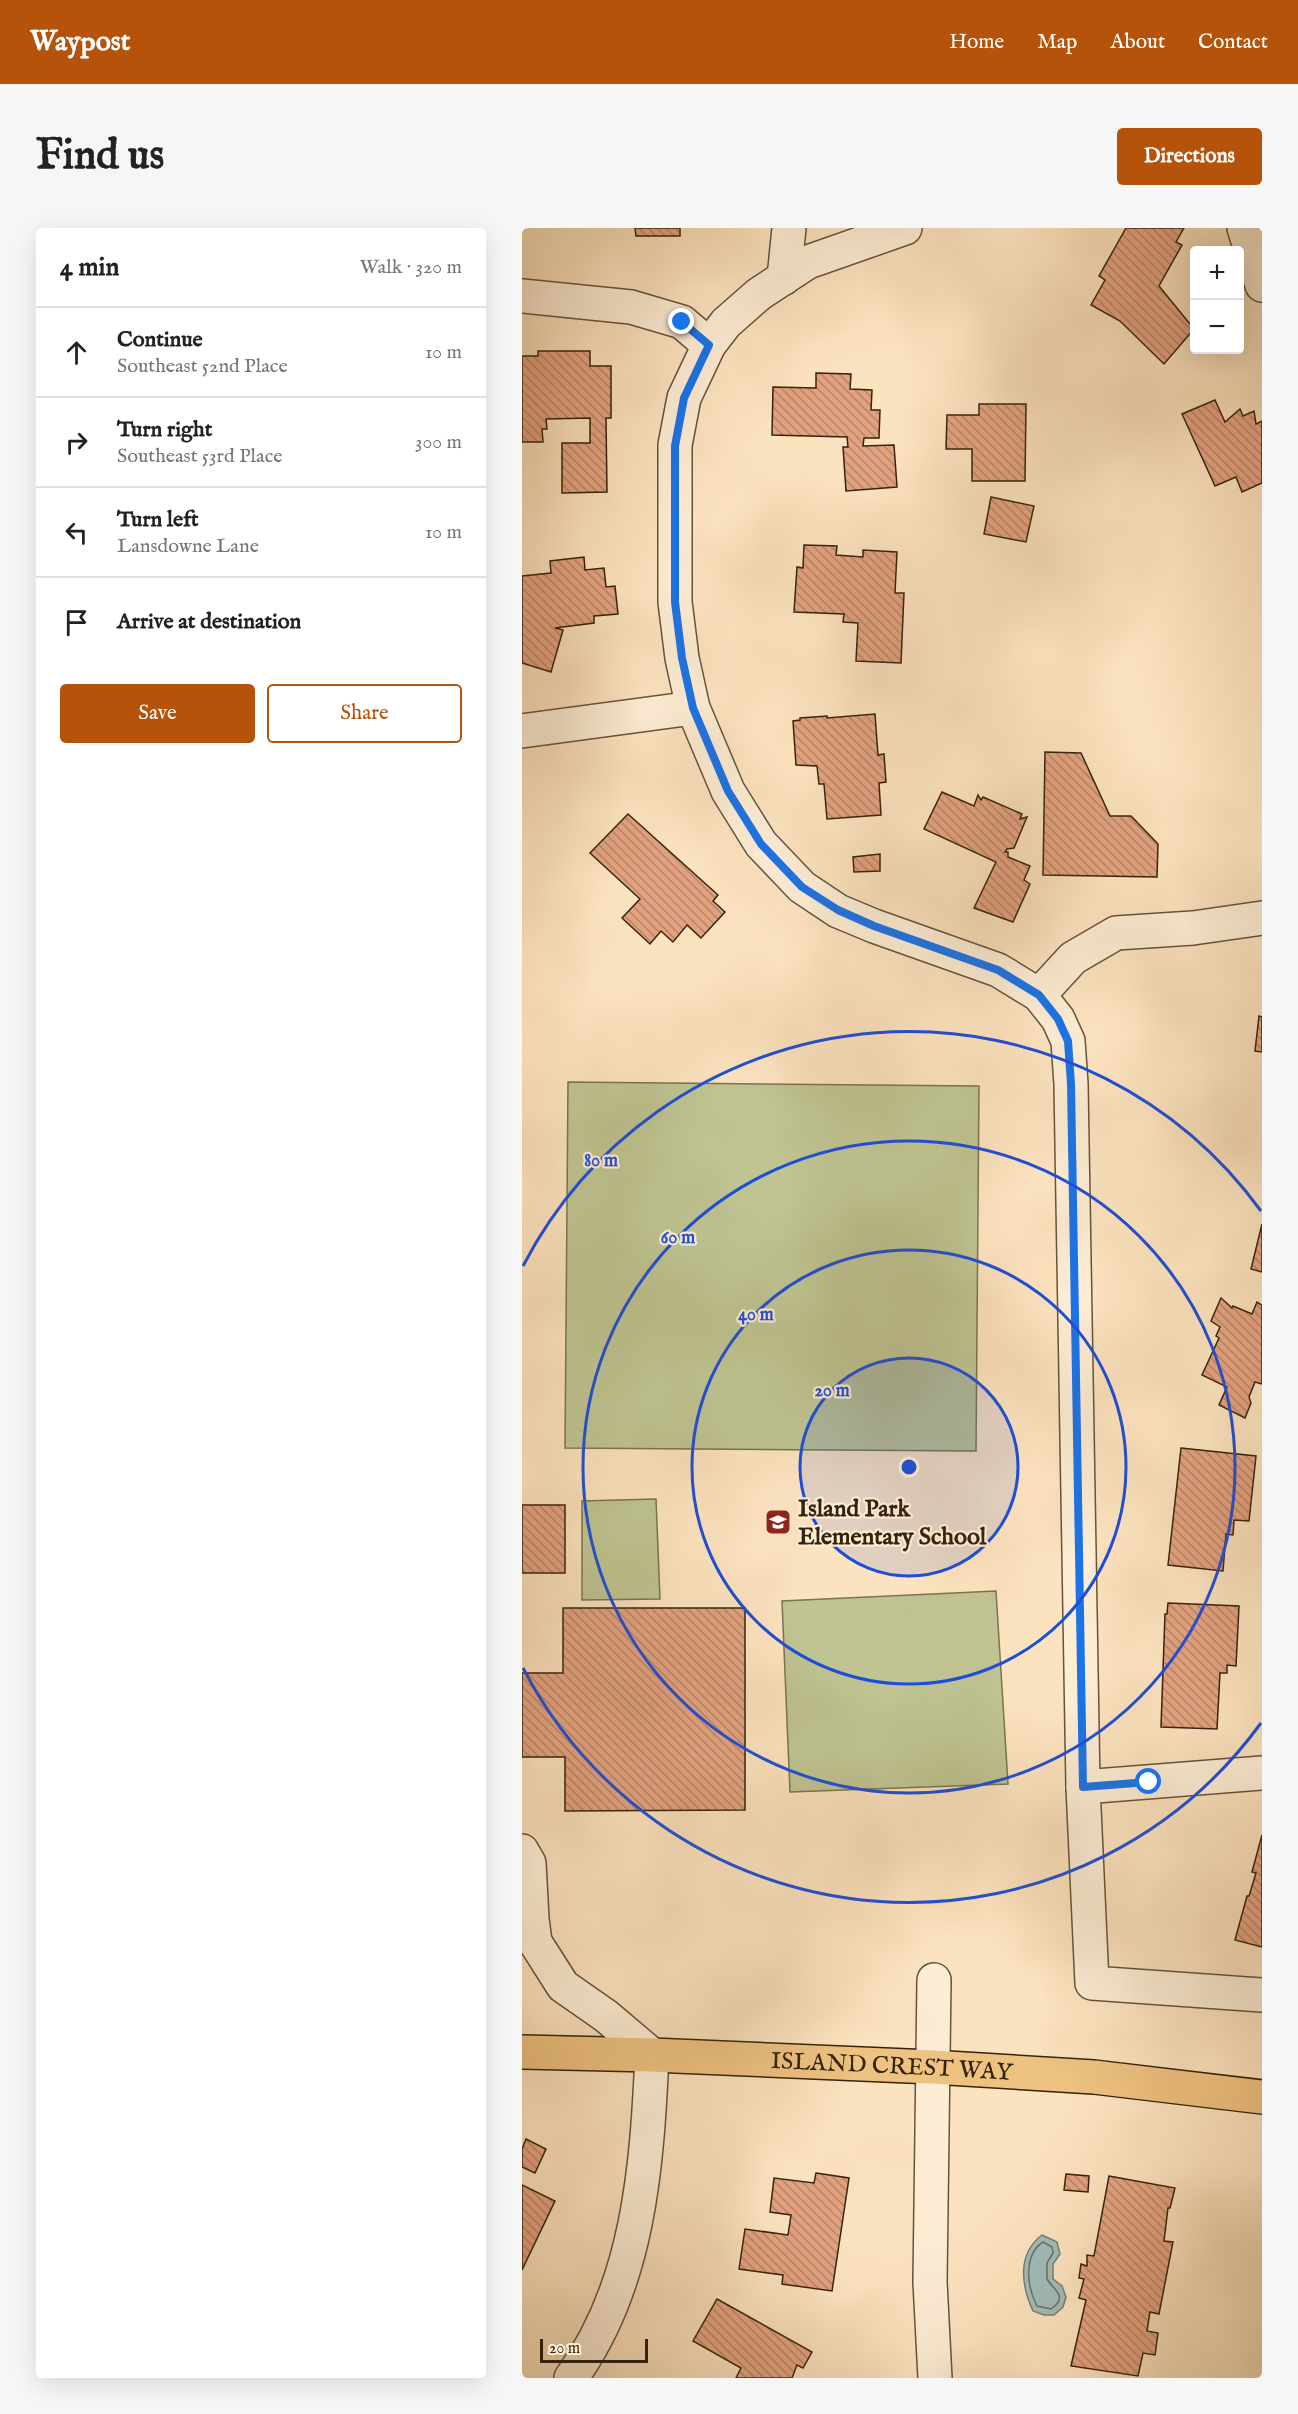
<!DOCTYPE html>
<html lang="en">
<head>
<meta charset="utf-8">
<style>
	:root { --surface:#fff; --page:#f6f6f6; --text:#222; --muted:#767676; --line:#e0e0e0; --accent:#b45309 }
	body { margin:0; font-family:"IM FELL English",serif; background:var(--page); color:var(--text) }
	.controls { position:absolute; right:18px; top:18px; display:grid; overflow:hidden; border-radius:6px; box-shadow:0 6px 24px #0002 }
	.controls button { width:54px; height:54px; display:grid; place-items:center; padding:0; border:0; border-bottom:2px solid var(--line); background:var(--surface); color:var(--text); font:30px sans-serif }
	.scale { position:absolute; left:18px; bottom:15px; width:108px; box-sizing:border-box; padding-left:6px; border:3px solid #35230e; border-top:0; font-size:16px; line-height:21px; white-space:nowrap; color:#35230e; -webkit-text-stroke:4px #fdedd5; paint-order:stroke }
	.stop { position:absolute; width:18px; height:18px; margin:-14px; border:4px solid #1a73e8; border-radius:50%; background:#fff }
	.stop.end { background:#1a73e8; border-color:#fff; box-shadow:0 2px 6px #0008 }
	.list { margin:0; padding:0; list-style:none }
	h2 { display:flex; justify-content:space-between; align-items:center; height:78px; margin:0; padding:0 24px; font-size:26px }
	h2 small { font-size:20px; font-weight:400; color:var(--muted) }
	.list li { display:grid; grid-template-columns:39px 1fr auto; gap:18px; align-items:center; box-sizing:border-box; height:90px; padding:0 24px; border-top:2px solid var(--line) }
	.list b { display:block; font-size:22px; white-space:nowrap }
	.list p { margin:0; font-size:20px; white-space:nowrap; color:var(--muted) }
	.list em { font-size:20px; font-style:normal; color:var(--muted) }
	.actions { display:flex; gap:12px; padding:18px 24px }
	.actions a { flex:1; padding:14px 0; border:2px solid var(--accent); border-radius:6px; text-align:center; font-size:21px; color:var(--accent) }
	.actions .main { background:var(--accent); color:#fff }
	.icon { flex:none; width:33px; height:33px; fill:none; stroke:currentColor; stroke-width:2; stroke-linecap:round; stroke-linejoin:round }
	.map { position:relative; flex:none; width:740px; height:2150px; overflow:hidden; border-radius:6px }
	header { display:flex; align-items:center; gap:36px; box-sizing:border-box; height:84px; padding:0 30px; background:var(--accent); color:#fff }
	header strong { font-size:28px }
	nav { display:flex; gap:33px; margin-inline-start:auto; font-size:21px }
	.intro { display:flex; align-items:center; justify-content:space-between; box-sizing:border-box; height:144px; padding:0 36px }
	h1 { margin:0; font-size:42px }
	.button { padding:15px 27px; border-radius:6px; background:var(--accent); color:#fff; font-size:21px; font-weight:700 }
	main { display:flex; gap:36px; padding:0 36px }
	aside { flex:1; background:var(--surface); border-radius:6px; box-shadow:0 6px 24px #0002 }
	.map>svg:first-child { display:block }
	.green { fill:#bfc492; stroke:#7a7450; stroke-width:1.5 }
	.water { fill:#a1bdba; stroke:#767f75; stroke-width:1.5 }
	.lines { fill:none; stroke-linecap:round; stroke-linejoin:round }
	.shore { stroke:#6b7064; stroke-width:1.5 }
	.building { fill:url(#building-back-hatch); stroke:#35230e; stroke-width:1.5 }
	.minor-casing { stroke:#67533a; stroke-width:36 }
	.major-casing { stroke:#35230e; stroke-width:36 }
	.minor { stroke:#fdedd5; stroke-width:33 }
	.major { stroke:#eec280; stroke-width:33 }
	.route { stroke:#1a73e8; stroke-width:8 }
	.ring { fill:none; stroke:#1d4ed8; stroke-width:3 }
	.labels { text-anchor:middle; stroke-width:4.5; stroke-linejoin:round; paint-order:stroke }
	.poi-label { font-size:24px; font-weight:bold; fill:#35230e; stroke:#fdedd5; text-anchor:start }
	.street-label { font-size:24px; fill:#35230e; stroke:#fdedd5 }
	.centre { fill:#1d4ed8; stroke:#fdedd5; stroke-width:3 }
	.ring-label { font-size:18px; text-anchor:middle; font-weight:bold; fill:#1d4ed8; stroke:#fdedd5; stroke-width:4.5; stroke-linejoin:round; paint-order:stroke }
</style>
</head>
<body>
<header>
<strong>Waypost</strong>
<nav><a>Home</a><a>Map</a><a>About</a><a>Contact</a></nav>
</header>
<div class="intro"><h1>Find us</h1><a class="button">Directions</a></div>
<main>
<aside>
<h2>4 min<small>Walk · 320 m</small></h2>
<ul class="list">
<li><svg class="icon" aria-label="ahead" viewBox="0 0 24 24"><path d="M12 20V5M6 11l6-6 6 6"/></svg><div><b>Continue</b><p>Southeast 52nd Place</p></div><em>10 m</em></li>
<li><svg class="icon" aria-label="right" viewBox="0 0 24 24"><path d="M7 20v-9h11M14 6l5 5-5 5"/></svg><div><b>Turn right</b><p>Southeast 53rd Place</p></div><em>300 m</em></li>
<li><svg class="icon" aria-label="left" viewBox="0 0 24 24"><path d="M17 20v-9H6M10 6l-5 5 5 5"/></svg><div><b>Turn left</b><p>Lansdowne Lane</p></div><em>10 m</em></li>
<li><svg class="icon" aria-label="arrive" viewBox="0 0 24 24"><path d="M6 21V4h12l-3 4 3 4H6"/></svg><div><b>Arrive at destination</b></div></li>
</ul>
<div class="actions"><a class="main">Save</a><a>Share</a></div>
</aside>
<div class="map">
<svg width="740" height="2150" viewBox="0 0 740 2150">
	<defs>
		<pattern id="building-back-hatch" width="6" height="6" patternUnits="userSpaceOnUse" patternTransform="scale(1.5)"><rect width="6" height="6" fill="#e3a27f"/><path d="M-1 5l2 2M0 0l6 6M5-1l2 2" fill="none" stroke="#b98466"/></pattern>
	</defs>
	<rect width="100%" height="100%" fill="#fce3bf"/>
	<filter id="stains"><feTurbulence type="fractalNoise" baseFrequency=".00333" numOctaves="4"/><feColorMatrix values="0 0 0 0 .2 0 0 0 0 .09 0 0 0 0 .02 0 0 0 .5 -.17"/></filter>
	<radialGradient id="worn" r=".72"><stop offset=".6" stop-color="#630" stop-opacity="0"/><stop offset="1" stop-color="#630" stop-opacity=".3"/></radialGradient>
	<g class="green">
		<path d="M46 854 457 858 454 1223 43 1220Z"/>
		<path d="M134 1271 138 1371 60 1372V1273Z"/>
		<path d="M474 1363 486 1556 268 1564 260 1373Z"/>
	</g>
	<path class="water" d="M520 2007 535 2014 538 2026 531 2036V2051L540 2058 544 2069 541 2079 532 2087H522L511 2083C499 2057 495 2026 520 2007Z"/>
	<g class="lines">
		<path class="shore" d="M521 2014 530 2019 531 2025 525 2035V2051C532 2063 547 2068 529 2081L515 2078C505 2059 501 2027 521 2014Z"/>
	</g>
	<g class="building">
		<path d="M113 0H158V8H114Z"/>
		<path d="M604 0H662L654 14 660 17 637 58 672 101 642 136 598 93 569 77 583 52 577 48Z"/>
		<path d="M16 123H68V138H89V190H84L85 264 40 265V215H68V190L24 191 25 201H20L21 214H0V128H16Z"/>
		<path d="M294 145 329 146 328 161 350 162 349 182H358L357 210H342L341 218 372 217 375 259 324 263 321 219H326L325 209 250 207 251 159 294 160Z"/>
		<path d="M693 172 703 194 718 181 721 188 732 183 734 196 740 193V255L720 264 714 249 693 258 660 186Z"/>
		<path d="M457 176H504L503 253H450V221H424L425 187H457Z"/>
		<path d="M469 269 512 278 504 314 462 306Z"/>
		<path d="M282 317 315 318 314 327 341 329V322L375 324 373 365H382L379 435 334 433 336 395 321 394 322 386 272 384 275 339 281 340Z"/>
		<path d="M62 329 63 342 82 340 84 359 93 358 96 386 72 388V395L33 400 41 402 29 444 0 435V348L29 345 28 333Z"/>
		<path d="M353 486 356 527 362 526 364 554 357 555 359 587 305 591 302 556H297L295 538 274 537 271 493 278 492V490L305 488V490Z"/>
		<path d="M523 524 559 525 588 588H609L636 616 635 649 521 647Z"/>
		<path d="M420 564 452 578 456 567 459 572 461 569 500 586 498 591 505 589 492 620 485 621 483 624H486V629L508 638 502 652 508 656 491 694 452 680 474 634 402 601Z"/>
		<path d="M106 586 196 667 191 673 203 684 179 710 165 697 151 714 139 703 128 716 100 690 118 671 68 625Z"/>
		<path d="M358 626V643L332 644 331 629Z"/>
		<path d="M737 788 740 789V824L733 823Z"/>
		<path d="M740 996V1044L729 1041Z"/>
		<path d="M699 1070 710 1080 711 1078 730 1086 735 1074 740 1077V1156L733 1154 727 1169 729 1175 723 1190 697 1177 705 1159 680 1147 697 1110 694 1108 698 1099 689 1093Z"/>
		<path d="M659 1220 734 1228 727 1293 712 1292 711 1307 704 1306 701 1343 646 1337Z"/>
		<rect x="0" y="1277" width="43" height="68"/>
		<path d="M646 1375 717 1378 714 1438 705 1437V1445H698L695 1501 639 1499 643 1386H645Z"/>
		<path d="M41 1380H223V1582L43 1583V1529H0V1445H41Z"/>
		<path d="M740 1607V1719L713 1712 725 1668H727L734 1645 730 1644Z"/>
		<path d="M4 1911 24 1921 13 1945 0 1939V1921Z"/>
		<path d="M294 1945 327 1950 310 2063 260 2056 261 2047 217 2041 223 2001 266 2007 269 1987 248 1984 252 1950 292 1955Z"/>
		<path d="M544 1946 567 1948 566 1964 542 1962Z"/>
		<path d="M587 1948 653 1960 648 1980H646L642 2013 651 2014 637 2086 628 2084 625 2103 636 2105 633 2127 621 2125 616 2148 549 2138 564 2072 557 2070 562 2051 557 2050 559 2036 565 2038V2027L572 2028Z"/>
		<path d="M0 1957 33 1973 0 2042Z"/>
		<path d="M195 2071 290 2124 281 2140 275 2137 270 2150H214L219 2140 171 2113Z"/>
	</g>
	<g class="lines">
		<g class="minor-casing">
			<g id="minor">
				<path d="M383 0 286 34 237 66 204 95 187 117 162 170 153 217V374L160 430 171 480 206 563 239 616 280 659 316 683 352 698 476 742 517 767 536 791 546 813 549 856 561 1559 570 1755 740 1767"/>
				<path d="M722 0 740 57"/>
				<path d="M262 50 267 0"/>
				<path d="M0 68 109 79 160 94 187 117"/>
				<path d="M0 503 171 480"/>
				<path d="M517 767 551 730 594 705 671 700 740 690"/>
				<path d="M561 1559 740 1545"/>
				<path d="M0 1623 7 1635 10 1691 13 1714 41 1758 84 1788 130 1827C125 1938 117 2057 49 2150"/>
				<path d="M412 1752 408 2054 413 2150"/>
			</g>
		</g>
		<g class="major-casing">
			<g id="major">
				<path id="s1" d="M0 1824 130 1827 410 1839 572 1849 740 1869"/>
			</g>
		</g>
		<use href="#minor" class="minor"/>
		<use href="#major" class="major"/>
	</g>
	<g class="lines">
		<path class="route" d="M160 94 187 117 162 170 153 218V374L160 430 171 480 206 563 239 616 280 659 316 682 352 698 476 742 517 767 536 791 546 813 549 856 561 1559 627 1554"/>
	</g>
	<circle cx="387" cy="1239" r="109" fill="#1d4ed8" fill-opacity=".12"/>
	<g class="ring">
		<circle cx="387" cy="1239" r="109"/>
		<circle cx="387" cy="1239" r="217"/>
		<circle cx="387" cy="1239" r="326"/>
		<path d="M739 1495A435 435 0 0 1 1 1440M1 1038A435 435 0 0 1 739 983"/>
	</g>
	<defs>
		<g id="school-square" transform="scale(1.35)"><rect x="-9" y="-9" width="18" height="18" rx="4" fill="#8f2418" stroke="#fdedd5"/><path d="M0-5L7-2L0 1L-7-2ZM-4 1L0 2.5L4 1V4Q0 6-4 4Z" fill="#fff"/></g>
	</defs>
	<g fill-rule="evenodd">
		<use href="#school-square" x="256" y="1294"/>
	</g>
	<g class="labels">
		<g class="poi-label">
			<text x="276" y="1288">Island Park<tspan x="276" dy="28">Elementary School</tspan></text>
		</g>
		<g class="street-label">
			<text dy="8" stroke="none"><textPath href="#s1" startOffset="370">ISLAND CREST WAY</textPath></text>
		</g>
	</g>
	<circle cx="387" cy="1239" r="9" class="centre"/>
	<g class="ring-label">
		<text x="79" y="938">80 m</text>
		<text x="156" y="1015">60 m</text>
		<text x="234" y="1092">40 m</text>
		<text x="310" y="1168">20 m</text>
	</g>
	<rect width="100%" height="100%" filter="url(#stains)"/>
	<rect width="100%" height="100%" fill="url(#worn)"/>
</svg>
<div class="controls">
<button>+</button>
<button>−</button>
</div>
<div class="scale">20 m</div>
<div class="stop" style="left:627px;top:1554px"></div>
<div class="stop end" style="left:160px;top:94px"></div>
</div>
</main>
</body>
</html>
